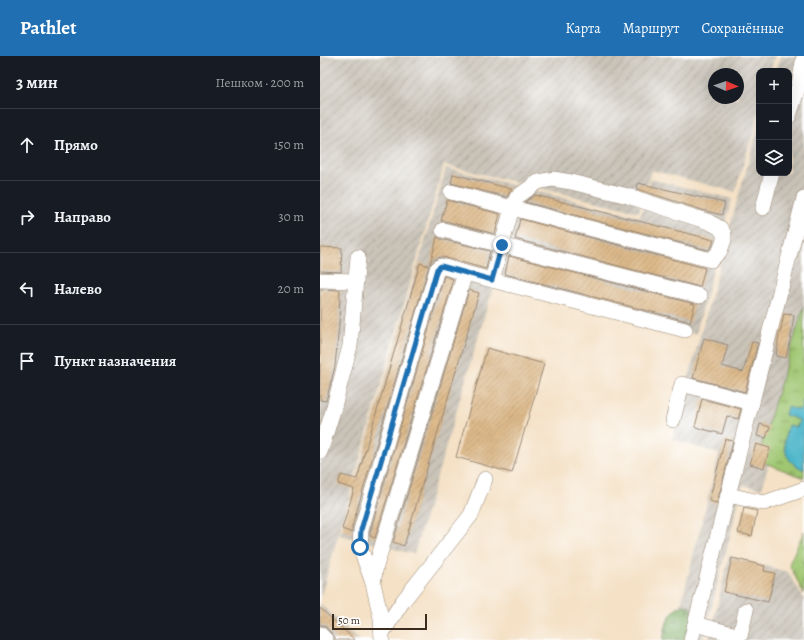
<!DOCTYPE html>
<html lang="ru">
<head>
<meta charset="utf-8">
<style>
	:root { --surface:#171b24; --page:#242831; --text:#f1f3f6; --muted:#9ea1a6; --line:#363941; --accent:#1f6fb2 }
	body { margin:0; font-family:Alegreya,serif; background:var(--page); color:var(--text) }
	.controls { position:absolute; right:12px; top:12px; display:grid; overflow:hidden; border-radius:8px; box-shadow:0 4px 16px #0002 }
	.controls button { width:36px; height:36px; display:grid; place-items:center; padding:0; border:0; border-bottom:1px solid var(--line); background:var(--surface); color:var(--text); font:20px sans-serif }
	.compass { position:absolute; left:388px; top:12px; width:36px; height:36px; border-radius:50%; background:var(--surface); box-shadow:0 4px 16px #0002; rotate:92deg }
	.scale { position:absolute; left:12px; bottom:10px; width:95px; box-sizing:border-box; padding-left:4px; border:2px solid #3b2a1e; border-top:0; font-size:11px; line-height:14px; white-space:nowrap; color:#3b2a1e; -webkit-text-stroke:3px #fff; paint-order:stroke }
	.stop { position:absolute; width:12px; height:12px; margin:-9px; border:3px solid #1f6fb2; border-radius:50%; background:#fff }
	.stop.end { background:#1f6fb2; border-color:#fff; box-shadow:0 1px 4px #0008 }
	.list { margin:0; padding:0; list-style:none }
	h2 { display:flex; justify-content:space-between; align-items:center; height:52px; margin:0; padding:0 16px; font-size:17px }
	h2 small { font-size:13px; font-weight:400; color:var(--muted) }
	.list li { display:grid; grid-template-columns:26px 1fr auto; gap:12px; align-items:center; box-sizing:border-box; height:72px; padding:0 16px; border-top:1px solid var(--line) }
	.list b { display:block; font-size:15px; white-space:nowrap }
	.list em { font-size:13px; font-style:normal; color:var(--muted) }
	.icon { flex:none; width:22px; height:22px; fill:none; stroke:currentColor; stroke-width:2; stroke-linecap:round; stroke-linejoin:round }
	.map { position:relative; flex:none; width:484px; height:584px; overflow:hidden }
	header { display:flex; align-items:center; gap:24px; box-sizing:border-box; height:56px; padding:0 20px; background:var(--accent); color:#fff }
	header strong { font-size:19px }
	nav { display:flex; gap:22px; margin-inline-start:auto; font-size:14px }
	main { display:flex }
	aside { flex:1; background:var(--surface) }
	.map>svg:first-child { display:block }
	.industrial { fill:url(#industrial-furrows); fill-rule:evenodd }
	.grass { fill:url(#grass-tufts); stroke:#6d7848 }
	.forest { fill:url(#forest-firs); stroke:#5d6a40 }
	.water { fill:#4bb5c9; stroke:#437074 }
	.building { fill:url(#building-hatch) }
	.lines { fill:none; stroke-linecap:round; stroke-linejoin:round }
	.minor-casing { stroke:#988672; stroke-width:16 }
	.minor { stroke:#fff; stroke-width:15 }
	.route { stroke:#1f6fb2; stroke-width:5 }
</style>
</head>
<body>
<header>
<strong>Pathlet</strong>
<nav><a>Карта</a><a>Маршрут</a><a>Сохранённые</a></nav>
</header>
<main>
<aside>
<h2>3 мин<small>Пешком · 200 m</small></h2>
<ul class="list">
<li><svg class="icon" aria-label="ahead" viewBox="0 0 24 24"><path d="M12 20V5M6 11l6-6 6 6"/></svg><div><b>Прямо</b></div><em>150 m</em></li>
<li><svg class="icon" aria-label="right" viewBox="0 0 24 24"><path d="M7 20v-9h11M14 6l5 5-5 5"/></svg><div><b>Направо</b></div><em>30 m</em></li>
<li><svg class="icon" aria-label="left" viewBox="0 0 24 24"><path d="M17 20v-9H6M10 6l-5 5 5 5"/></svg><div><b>Налево</b></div><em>20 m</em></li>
<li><svg class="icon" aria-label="arrive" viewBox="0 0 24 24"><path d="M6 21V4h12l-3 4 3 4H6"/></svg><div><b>Пункт назначения</b></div></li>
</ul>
</aside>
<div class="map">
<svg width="484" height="584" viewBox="0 0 484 584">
	<defs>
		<pattern id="industrial-furrows" width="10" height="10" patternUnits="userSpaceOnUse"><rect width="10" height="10" fill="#c9c3b8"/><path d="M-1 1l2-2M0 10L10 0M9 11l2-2" fill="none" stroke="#a49f95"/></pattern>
		<pattern id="grass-tufts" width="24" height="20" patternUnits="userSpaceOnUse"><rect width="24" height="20" fill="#9fc671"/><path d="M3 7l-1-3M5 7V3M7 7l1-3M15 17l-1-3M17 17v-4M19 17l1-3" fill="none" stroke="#83a15c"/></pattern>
		<pattern id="forest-firs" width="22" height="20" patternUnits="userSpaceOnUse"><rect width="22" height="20" fill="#7fab63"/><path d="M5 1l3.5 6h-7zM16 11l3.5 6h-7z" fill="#698b51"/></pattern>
		<pattern id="building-hatch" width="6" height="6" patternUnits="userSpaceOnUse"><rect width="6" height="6" fill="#ddba8b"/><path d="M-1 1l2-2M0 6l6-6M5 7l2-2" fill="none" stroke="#b49771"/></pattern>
	</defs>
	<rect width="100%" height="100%" fill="#fff"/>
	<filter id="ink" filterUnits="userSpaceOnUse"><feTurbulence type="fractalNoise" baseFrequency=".025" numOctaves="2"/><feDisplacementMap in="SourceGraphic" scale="8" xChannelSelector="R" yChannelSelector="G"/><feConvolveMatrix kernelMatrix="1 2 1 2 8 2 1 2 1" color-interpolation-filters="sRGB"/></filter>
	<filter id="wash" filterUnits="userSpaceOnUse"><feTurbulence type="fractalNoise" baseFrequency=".012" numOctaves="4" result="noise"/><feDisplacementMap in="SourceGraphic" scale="16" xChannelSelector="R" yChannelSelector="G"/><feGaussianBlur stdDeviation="0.9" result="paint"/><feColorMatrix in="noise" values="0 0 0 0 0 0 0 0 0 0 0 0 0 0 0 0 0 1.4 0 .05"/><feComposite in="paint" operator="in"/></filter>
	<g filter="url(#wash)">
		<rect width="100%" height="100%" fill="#f4e1c6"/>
		<g class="industrial">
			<path d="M0 0H455L450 15H439V55L415 136 331 114 319 156 124 109 0 543ZM394 18H418V42H394Z"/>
			<path d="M461 0H484V271L442 433 423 429 383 584H352L399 398 352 383 418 141 439 72V117H469V15H456Z"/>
			<path d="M126 112 320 161 330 123 412 143 376 278 174 228 94 498 20 479Z"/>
			<path d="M409 500 468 516 484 543V584H389Z"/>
			<path d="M0 548 39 584H0Z"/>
		</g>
		<g class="grass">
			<path d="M484 250V422L437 404Z"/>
			<path d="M484 475V538L469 508Z"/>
		</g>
		<path class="forest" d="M365 549 369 550 372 553 377 584H343C345 570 349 552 365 549Z"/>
		<path class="water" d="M484 342V414C479 411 472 408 469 403 462 394 465 379 468 369L477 371 479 364 465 359 467 351 480 354Z"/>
		<g id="blocks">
			<g class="building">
				<path d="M133 118 192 133 189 137 187 141 131 127Z"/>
				<path d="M318 127 405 147 402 159 382 154 317 133Z"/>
				<path d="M215 139 394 184 392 190 388 194 205 146Z"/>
				<path d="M127 144 180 158 175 178 125 165H121Z"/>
				<path d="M200 163 385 212 380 231 195 183Z"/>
				<path d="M117 181 121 183 170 195 166 213 123 201H120L116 203 110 209Z"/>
				<path d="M0 191 22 192 21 216 0 215Z"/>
				<path d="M189 200 375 248 370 267 367 265 185 218Z"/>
				<path d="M100 207 109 210 32 471V477L22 473 34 433 18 428 21 419 37 423Z"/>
				<path d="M124 220 133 223 131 229H132L55 482 50 480V476Z"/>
				<path d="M0 233 20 234 19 269 15 310 6 345 0 344Z"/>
				<path d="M149 234 159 237 84 490 73 486Z"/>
				<path d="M464 258 474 259 471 280 466 302 456 300 459 278H460Z"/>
				<path d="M384 282 408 289 402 310 423 316 432 286 438 287 425 336 373 322Z"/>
				<path d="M167 292 224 308 192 417 136 401Z"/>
				<path d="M382 343 421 353 418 363 407 360 402 378 375 371Z"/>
				<path d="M440 368 450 371 446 382 437 380Z"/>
				<path d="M405 383 413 385 397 447 389 445Z"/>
				<path d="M436 388 450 392 444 412 430 408Z"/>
				<path d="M424 452 437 455 432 480 418 477Z"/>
				<path d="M412 502 445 510 444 515 455 517 448 546 404 536Z"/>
				<path d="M0 552 35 584H15V581L12 578 6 571 3 569H0Z"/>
			</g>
		</g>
	</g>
	<g filter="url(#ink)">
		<use href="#blocks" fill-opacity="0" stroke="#988672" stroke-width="1"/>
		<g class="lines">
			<g class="minor-casing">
				<g id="minor">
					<path d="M469 60 479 29 484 0"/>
					<path d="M131 136 391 204 400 195 404 184V178L400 172 389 166 308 140 251 126 233 123 218 126 197 141 192 152 172 224"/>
					<path d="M443 152 452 117"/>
					<path d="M123 174 380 240"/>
					<path d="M0 224 36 225"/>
					<path d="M353 364 362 328 432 347"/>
					<path d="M0 396 12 358 30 290 38 201"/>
					<path d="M408 439 444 447 484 433"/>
					<path d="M53 527 40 491 41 474 117 213 121 210 145 217 365 274"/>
					<path d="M375 568 420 580 426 554"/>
					<path d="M62 577 83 545 151 459 165 423"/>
					<path d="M0 578 6 584"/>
					<path d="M62 584 61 562 53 527 56 510 145 217"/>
					<path d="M371 584 484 142"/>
				</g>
			</g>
			<use href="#minor" class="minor"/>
		</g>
	</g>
	<g class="lines" filter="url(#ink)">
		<path class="route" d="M40 491 41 474 117 213 121 210 172 224 182 189"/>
	</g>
</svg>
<div class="controls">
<button>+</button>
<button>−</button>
<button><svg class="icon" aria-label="layers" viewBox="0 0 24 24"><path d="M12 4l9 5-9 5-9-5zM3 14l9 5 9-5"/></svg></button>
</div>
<svg class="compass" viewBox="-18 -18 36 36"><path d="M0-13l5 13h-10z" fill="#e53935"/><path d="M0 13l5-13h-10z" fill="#9ea1a6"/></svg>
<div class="scale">50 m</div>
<div class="stop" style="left:40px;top:491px"></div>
<div class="stop end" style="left:182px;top:189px"></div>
</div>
</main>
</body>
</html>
